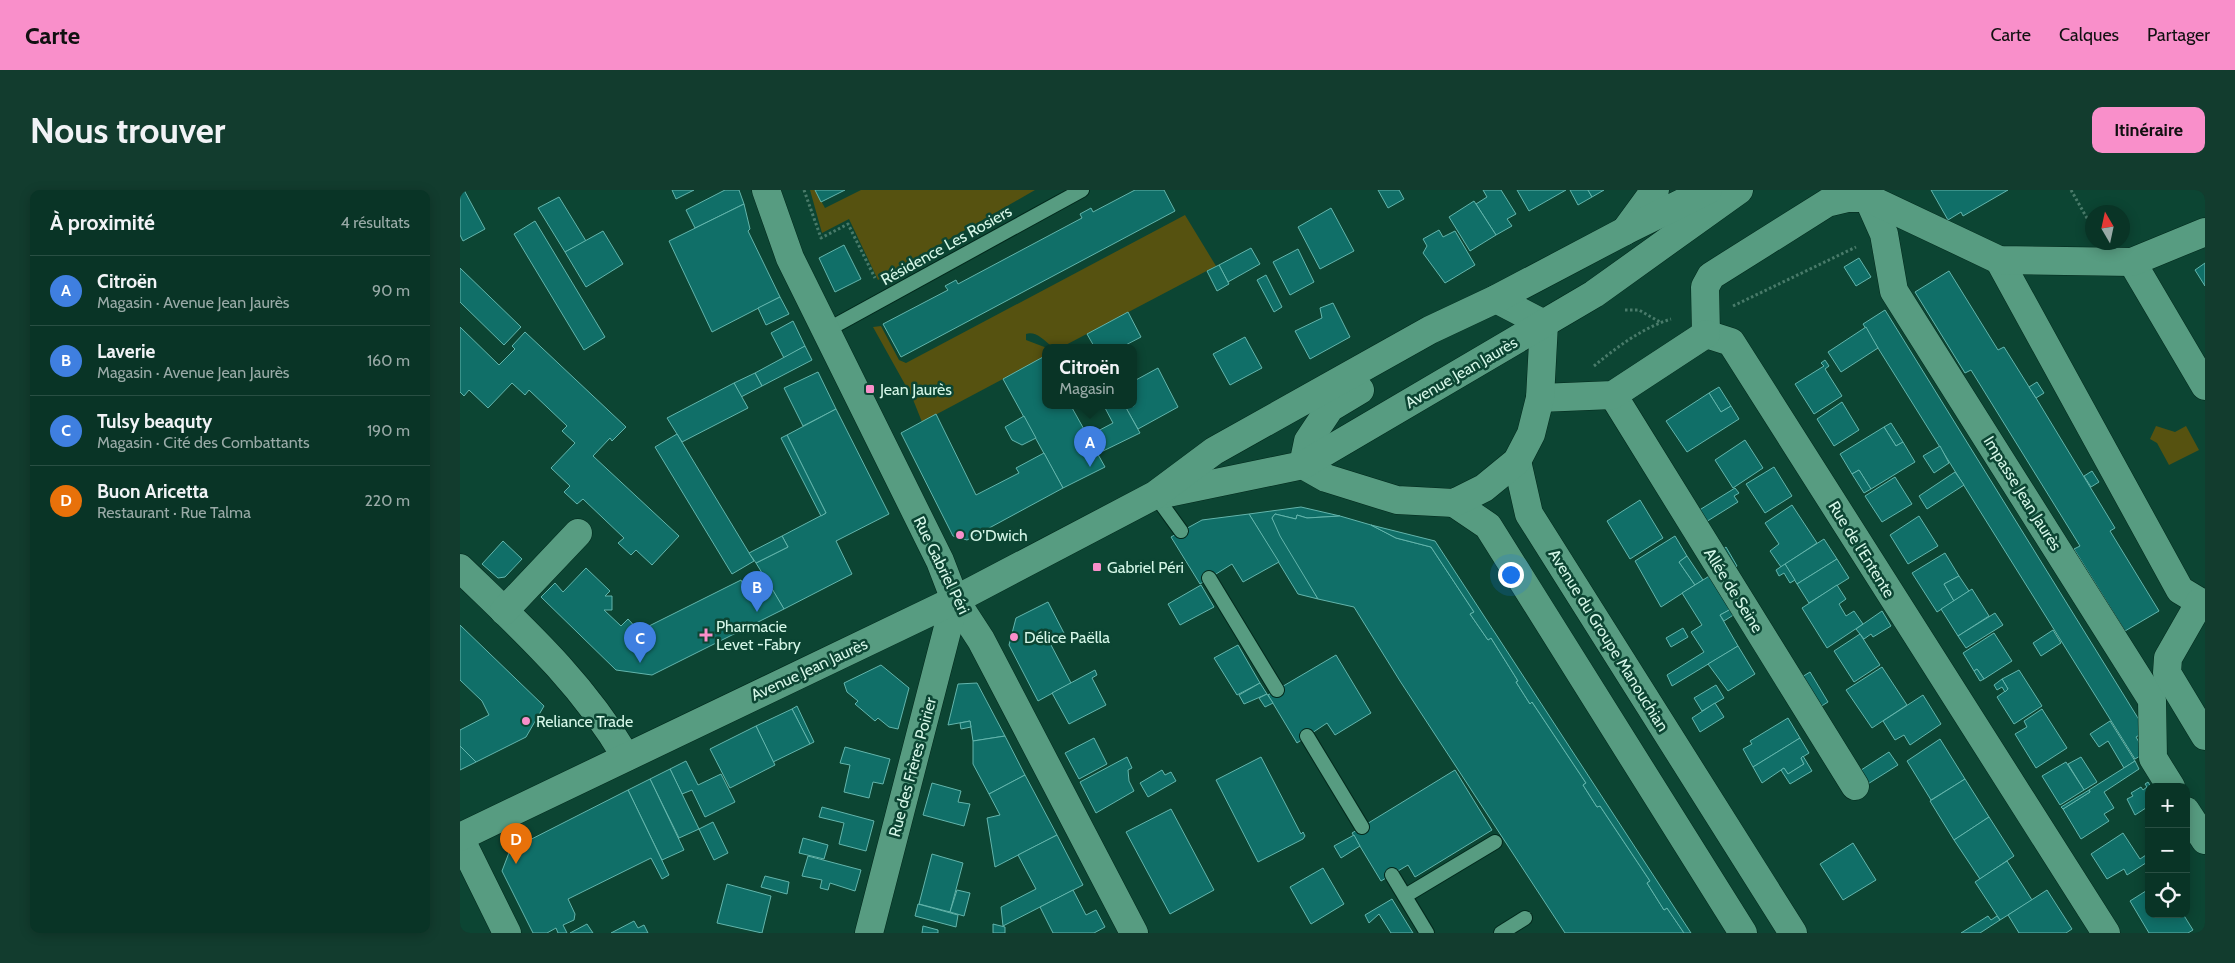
<!DOCTYPE html>
<html lang="fr">
<head>
<meta charset="utf-8">
<style>
	:root { --surface:#093426; --page:#123c2e; --text:#f1f3f6; --muted:#99aaa7; --line:#294f43; --accent:#f98fca }
	body { margin:0; font-family:Cabin,sans-serif; background:var(--page); color:var(--text) }
	.controls { position:absolute; right:15px; bottom:15px; display:grid; overflow:hidden; border-radius:10px; box-shadow:0 2px 12px #0003 }
	.controls button { width:45px; height:45px; display:grid; place-items:center; padding:0; border:0; border-bottom:1px solid var(--line); background:var(--surface); color:var(--text); font:25px sans-serif }
	.compass { position:absolute; left:1625px; top:15px; width:45px; height:45px; border-radius:50%; background:var(--surface); box-shadow:0 2px 12px #0003; rotate:351deg }
	.you { position:absolute; left:1050px; top:384px; width:18px; height:18px; margin:-12px; border:4px solid #fff; border-radius:50%; background:#1a73e8; box-shadow:0 0 0 8px #1a73e833 }
	.badge { display:grid; place-items:center; width:32px; height:32px; border-radius:50%; background:var(--accent); color:#fff; font-size:16px; font-weight:700 }
	.pin { position:absolute; translate:-50% -41px; filter:drop-shadow(0 1px 2px #0008) }
	.pin::after { content:''; position:absolute; top:26px; width:18px; height:15px; background:inherit; clip-path:polygon(0 0,100% 0,50% 100%) }
	.popup { position:absolute; left:582px; top:154px; width:95px; height:65px; box-sizing:border-box; display:grid; place-content:center; border-radius:10px; background:var(--surface); filter:drop-shadow(0 1px 4px #0005); font-size:16px; white-space:nowrap; color:var(--muted) }
	.popup b { font-size:19px; color:var(--text) }
	.popup::after { content:''; position:absolute; left:50%; top:100%; margin-left:-10px; border:10px solid transparent; border-top-color:var(--surface) }
	.list { margin:0; padding:0; list-style:none }
	h2 { display:flex; justify-content:space-between; align-items:center; height:65px; margin:0; padding:0 20px; font-size:21px }
	h2 small { font-size:16px; font-weight:400; color:var(--muted) }
	.list li { display:grid; grid-template-columns:32px 1fr auto; gap:15px; align-items:center; box-sizing:border-box; height:70px; padding:0 20px; border-top:1px solid var(--line) }
	.list b { display:block; font-size:19px; white-space:nowrap }
	.list p { margin:0; font-size:16px; white-space:nowrap; color:var(--muted) }
	.list em { font-size:16px; font-style:normal; color:var(--muted) }
	.icon { flex:none; width:28px; height:28px; fill:none; stroke:currentColor; stroke-width:2; stroke-linecap:round; stroke-linejoin:round }
	.map { position:relative; flex:none; width:1745px; height:743px; overflow:hidden; border-radius:10px }
	header { display:flex; align-items:center; gap:30px; box-sizing:border-box; height:70px; padding:0 25px; background:var(--accent); color:#111 }
	header strong { font-size:24px }
	nav { display:flex; gap:28px; margin-inline-start:auto; font-size:18px }
	.intro { display:flex; align-items:center; justify-content:space-between; box-sizing:border-box; height:120px; padding:0 30px }
	h1 { margin:0; font-size:35px }
	.button { padding:12px 22px; border-radius:10px; background:var(--accent); color:#111; font-size:18px; font-weight:700 }
	main { display:flex; gap:30px; padding:0 30px }
	aside { flex:1; background:var(--surface); border-radius:10px; box-shadow:0 2px 12px #0003 }
	.map>svg:first-child { display:block }
	.green { fill:#565210 }
	.building { fill:#106f68; stroke:#63b5ac }
	.lines { fill:none; stroke-linecap:round; stroke-linejoin:round }
	.service-casing { stroke:#02291c; stroke-width:16 }
	.minor-casing { stroke:#02291c; stroke-width:29 }
	.tertiary-casing { stroke:#02291c; stroke-width:29 }
	.secondary-casing { stroke:#02291c; stroke-width:29 }
	.path { stroke:#497b6a; stroke-width:3; stroke-dasharray:2.5 2.5; stroke-linecap:butt }
	.service { stroke:#579c81; stroke-width:14 }
	.minor { stroke:#579c81; stroke-width:28 }
	.tertiary { stroke:#579c81; stroke-width:28 }
	.secondary { stroke:#579c81; stroke-width:28 }
	.poi-dot { fill:#f98fca; stroke:#0c4533; stroke-width:2 }
	.labels { text-anchor:middle; stroke-width:5; stroke-linejoin:round; paint-order:stroke }
	.street-label { font-size:16px; fill:#d5f7e8; stroke:#0c4533 }
	.poi-label { font-size:16px; fill:#d5f7e8; stroke:#0c4533; text-anchor:start }
</style>
</head>
<body>
<header>
<strong>Carte</strong>
<nav><a>Carte</a><a>Calques</a><a>Partager</a></nav>
</header>
<div class="intro"><h1>Nous trouver</h1><a class="button">Itinéraire</a></div>
<main>
<aside>
<h2>À proximité<small>4 résultats</small></h2>
<ul class="list">
<li><span class="badge" style="background:#3f7fe0">A</span><div><b>Citroën</b><p>Magasin · Avenue Jean Jaurès</p></div><em>90 m</em></li>
<li><span class="badge" style="background:#3f7fe0">B</span><div><b>Laverie</b><p>Magasin · Avenue Jean Jaurès</p></div><em>160 m</em></li>
<li><span class="badge" style="background:#3f7fe0">C</span><div><b>Tulsy beaquty</b><p>Magasin · Cité des Combattants</p></div><em>190 m</em></li>
<li><span class="badge" style="background:#e8710a">D</span><div><b>Buon Aricetta</b><p>Restaurant · Rue Talma</p></div><em>220 m</em></li>
</ul>
</aside>
<div class="map">
<svg width="1745" height="743" viewBox="0 0 1745 743">
	<rect width="100%" height="100%" fill="#0c4533"/>
	<g class="green">
		<path d="M350 0H355L365 18 401 0H575L418 90 389 29 362 43Z"/>
		<path d="M725 25 756 76 600 158H590V155C583 149 575 141 566 144V150L587 158 586 166 462 232 452 207 413 137 421 136 439 170 446 173Z"/>
		<path d="M1696 236 1715 242 1726 236 1739 260 1709 275 1697 253 1690 249Z"/>
	</g>
	<g class="building">
		<path d="M0 0H4L25 39 3 51 0 45Z"/>
		<path d="M212 0H234L216 9Z"/>
		<path d="M265 0H279L284 14 235 38 226 20Z"/>
		<path d="M355 0H385L361 12Z"/>
		<path d="M675 0H704L715 21 441 167 423 134 488 100 485 96 496 90 498 94 622 28 620 24 631 18 633 22Z"/>
		<path d="M918 0H939L944 9 928 18Z"/>
		<path d="M1023 0H1041L1056 24 1047 29 1052 36 1036 45 1016 14 1027 7Z"/>
		<path d="M1057 0H1106L1069 21Z"/>
		<path d="M1110 0H1128L1132 7 1118 15Z"/>
		<path d="M1128 0H1144L1132 7Z"/>
		<path d="M1471 0H1548L1503 26 1501 22 1488 30Z"/>
		<path d="M99 7 126 51 105 62 78 18Z"/>
		<path d="M1014 11 1036 45 1010 61 989 27Z"/>
		<path d="M284 14 290 39 288 41 320 107 252 142 209 51Z"/>
		<path d="M871 18 894 61 860 79 838 37Z"/>
		<path d="M75 31 145 147 124 160 54 44Z"/>
		<path d="M979 40 983 47 995 41 1015 75 985 93 963 63 967 56 963 49Z"/>
		<path d="M143 41 163 74 126 97 105 62Z"/>
		<path d="M384 55 401 89 375 102 359 68Z"/>
		<path d="M791 58 800 74 768 92 759 75Z"/>
		<path d="M838 59 854 92 830 105 813 72Z"/>
		<path d="M1399 68 1411 87 1396 96 1384 77Z"/>
		<path d="M1745 73V96L1735 80Z"/>
		<path d="M759 75 769 94 757 101 747 81Z"/>
		<path d="M0 78 61 137 44 155 0 112Z"/>
		<path d="M1489 81 1538 160 1544 157 1576 208 1655 338 1650 341 1699 421 1665 441 1614 359 1620 356 1511 180 1505 183 1455 102Z"/>
		<path d="M806 85 822 117 814 122 797 90Z"/>
		<path d="M320 107 329 124 306 135 298 118Z"/>
		<path d="M873 113 890 147 850 169 835 141 862 128 860 118Z"/>
		<path d="M1425 120 1686 541 1676 547 1685 563 1675 569 1403 134Z"/>
		<path d="M668 122 681 147 660 158H635L627 144Z"/>
		<path d="M333 131 345 156 324 168 311 143Z"/>
		<path d="M0 137 39 175 55 159 52 156 65 142 166 237 152 251 150 248 133 266 219 346 192 375 176 360 171 365 158 353 164 348 123 309 117 314 104 302 110 296 91 278 115 253 102 241 107 236 69 200 65 205 52 193 28 218 9 200 4 206 0 202Z"/>
		<path d="M1406 137 1418 158 1381 182 1368 162Z"/>
		<path d="M785 147 802 178 770 195 753 164Z"/>
		<path d="M345 156 352 170 302 196 295 183Z"/>
		<path d="M583 167 586 172V216H611L645 277 603 298 543 189Z"/>
		<path d="M1365 170 1369 176 1365 179 1382 206 1354 224 1335 194 1364 176 1361 173Z"/>
		<path d="M698 178 718 217 678 239 665 216H674V191Z"/>
		<path d="M358 182 376 219 343 236 324 198Z"/>
		<path d="M295 183 302 196 281 207 274 193Z"/>
		<path d="M1577 192 1584 203 1576 208 1569 197Z"/>
		<path d="M274 193 288 218 222 252 207 228Z"/>
		<path d="M1259 197 1271 216 1261 222 1249 203Z"/>
		<path d="M1249 203 1261 222 1271 216 1279 229 1227 262 1206 231Z"/>
		<path d="M1382 212 1399 240 1374 256 1357 229Z"/>
		<path d="M644 216H665L680 243 643 261 634 243 653 233Z"/>
		<path d="M376 219 429 324 376 351 392 384 324 419 296 373 328 357 322 346 366 323 327 245Z"/>
		<path d="M476 224 516 305 559 283 556 278 584 263 603 298 507 350 493 346 441 243Z"/>
		<path d="M564 226 576 248 562 255 552 250 545 237Z"/>
		<path d="M1431 233 1443 252 1436 256 1424 237Z"/>
		<path d="M1424 237 1436 256 1443 252 1455 272 1411 299 1399 280 1392 284 1380 264Z"/>
		<path d="M217 244 294 371 272 384 195 257Z"/>
		<path d="M327 245 366 323 361 326 321 248Z"/>
		<path d="M1285 250 1303 278 1273 298 1255 270Z"/>
		<path d="M1480 256 1489 273 1474 283 1463 266Z"/>
		<path d="M1314 277 1332 306 1305 323 1286 294Z"/>
		<path d="M1399 280 1411 299 1404 303 1392 284Z"/>
		<path d="M1632 281 1639 292 1631 297 1624 286Z"/>
		<path d="M1495 282 1504 295 1467 319 1459 306Z"/>
		<path d="M1435 287 1452 314 1422 332 1405 306Z"/>
		<path d="M1275 298 1279 303 1274 306 1278 312 1241 335 1233 324Z"/>
		<path d="M1180 310 1203 348 1170 369 1147 331Z"/>
		<path d="M1332 315 1357 353 1321 377 1310 361 1319 354 1305 333Z"/>
		<path d="M841 317 880 326 847 328 837 325 836 329 815 324 812 328 858 409 838 404 789 324Z"/>
		<path d="M789 324 819 372 783 392 772 374 740 394 711 347 742 330Z"/>
		<path d="M815 324 836 329 837 325 847 328 880 326 911 335 936 348 971 357 1014 422 1010 424 1028 450 1031 448 1058 491 1056 492 1070 514 1072 512 1126 593 1123 595 1137 617 1140 616 1190 691 1187 693 1204 720 1207 718 1224 743H1105L940 491 894 417 858 409 820 346 812 328Z"/>
		<path d="M1459 326 1478 356 1448 374 1430 345Z"/>
		<path d="M911 335 975 351 1231 743H1224L1207 718 1204 720 1187 693 1190 691 1140 616 1137 617 1123 595 1126 593 1072 512 1070 514 1056 492 1058 491 1031 448 1028 450 1010 424 1014 422 971 357 936 348Z"/>
		<path d="M322 346 328 357 296 373 289 363Z"/>
		<path d="M1215 346 1227 366 1219 372 1235 395 1201 417 1175 371Z"/>
		<path d="M1364 349 1377 369 1337 394 1325 374Z"/>
		<path d="M43 351 62 369 45 387 38 388 22 374Z"/>
		<path d="M1266 357 1277 376 1270 381 1258 363Z"/>
		<path d="M1485 363 1499 386 1484 394 1494 411 1477 422 1452 383Z"/>
		<path d="M1227 366 1243 390 1235 395 1219 372Z"/>
		<path d="M1377 369 1389 388 1349 413 1337 394Z"/>
		<path d="M1325 374 1335 390 1330 393 1324 383 1319 386 1316 380Z"/>
		<path d="M126 378 150 401 145 406H152V420H144L161 436 168 429 179 441 281 390 284 396 304 385 324 419 192 485 156 480 81 407 95 393 103 402Z"/>
		<path d="M1251 385 1271 419 1260 425 1278 456 1212 496 1207 485 1244 462 1231 442 1242 435 1222 403Z"/>
		<path d="M1499 386 1509 401 1494 411 1484 394Z"/>
		<path d="M741 395 754 417 720 435 708 414Z"/>
		<path d="M1377 395 1386 409 1379 414 1386 426 1394 421 1403 434 1367 458 1342 418Z"/>
		<path d="M1512 399 1529 426 1498 446 1481 419Z"/>
		<path d="M588 412 606 447 591 455 611 493 578 511 549 455 556 428Z"/>
		<path d="M1271 419 1275 424 1264 431 1260 425Z"/>
		<path d="M1422 421 1431 436 1413 447 1411 444 1404 449 1396 439Z"/>
		<path d="M1535 423 1543 435 1506 458 1498 446Z"/>
		<path d="M0 435 84 516 66 547 16 572 0 556V540L29 525 22 511 0 490Z"/>
		<path d="M1223 438 1228 447 1211 457 1206 448Z"/>
		<path d="M1593 440 1601 453 1581 466 1573 453Z"/>
		<path d="M1534 443 1552 471 1524 489 1517 479 1514 481 1503 463Z"/>
		<path d="M1400 444 1420 475 1394 492 1374 461Z"/>
		<path d="M778 455 800 493 777 505 754 468Z"/>
		<path d="M1278 456 1295 484 1268 501 1248 474Z"/>
		<path d="M876 465 911 523 875 545 867 533 837 553 808 505Z"/>
		<path d="M421 475 449 498 438 539 429 537 418 528 415 531 395 514 398 511 387 502 384 493Z"/>
		<path d="M1422 477 1447 515 1412 538 1386 500Z"/>
		<path d="M1517 479 1524 489 1520 491 1514 481Z"/>
		<path d="M635 480 637 485 632 488 646 515 609 534 592 503Z"/>
		<path d="M1559 480 1582 516 1554 534 1537 507 1548 499 1542 489Z"/>
		<path d="M1350 482 1368 512 1355 520 1337 490Z"/>
		<path d="M1542 489 1548 499 1545 502 1542 497 1537 500 1534 495Z"/>
		<path d="M517 493 545 546 513 551 510 531 488 535 498 494Z"/>
		<path d="M800 493 807 504 784 514 779 505Z"/>
		<path d="M1256 495 1264 508 1242 521 1234 508Z"/>
		<path d="M807 504 813 513 805 517 799 508Z"/>
		<path d="M1463 505 1481 534 1450 555 1444 545 1435 550 1423 531Z"/>
		<path d="M1255 513 1264 527 1240 542 1232 528Z"/>
		<path d="M337 516 354 552 350 554 332 519Z"/>
		<path d="M332 519 350 554 313 572 296 536Z"/>
		<path d="M1582 519 1607 558 1576 578 1555 544 1567 537 1564 531Z"/>
		<path d="M1328 528 1340 548 1293 577 1283 559 1292 554 1290 551Z"/>
		<path d="M510 531 511 537 501 539 500 533Z"/>
		<path d="M1650 531 1675 571 1664 578 1648 551 1639 557 1630 544Z"/>
		<path d="M296 536 315 575 270 598 250 559Z"/>
		<path d="M545 546 565 585 529 604 513 574V551Z"/>
		<path d="M634 548 647 574 619 589 605 563Z"/>
		<path d="M1340 548 1349 563 1341 568 1344 574 1328 584 1324 578 1302 593 1293 577Z"/>
		<path d="M1480 549 1505 589 1471 610 1447 571Z"/>
		<path d="M0 556 16 572 0 580Z"/>
		<path d="M385 557 430 569 423 594 413 592 409 608 384 602 390 575 380 573Z"/>
		<path d="M1429 562 1438 575 1403 597 1395 584Z"/>
		<path d="M1343 566 1352 581 1330 594 1321 580 1324 578 1328 584 1344 574 1341 568Z"/>
		<path d="M667 567 672 578 668 580 669 591 674 601 636 623 620 592Z"/>
		<path d="M801 567 841 644 843 642 845 646 843 649 798 672 756 590Z"/>
		<path d="M1621 567 1637 592 1624 600 1608 574Z"/>
		<path d="M226 571 238 595 261 584 275 612 245 627 232 600 222 604 210 579Z"/>
		<path d="M1675 571 1679 579 1644 602 1654 618 1644 624 1649 631 1621 649 1603 619 1630 602 1629 600Z"/>
		<path d="M1606 572 1624 600 1600 615 1582 586Z"/>
		<path d="M210 579 239 639 219 648 190 589Z"/>
		<path d="M702 580 705 585 711 582 716 591 688 607 680 593Z"/>
		<path d="M995 580 1032 640 955 687 948 675 921 691 892 643Z"/>
		<path d="M565 585 597 645 535 677 527 628 540 625 529 604Z"/>
		<path d="M190 589 224 660 202 670 168 600Z"/>
		<path d="M1505 589 1529 627 1494 650 1470 611Z"/>
		<path d="M1688 592 1691 597H1689V616L1675 625 1667 609 1673 606 1671 603 1681 597 1683 600 1687 597 1685 594Z"/>
		<path d="M472 593 501 601 498 612 510 614 504 636 463 625Z"/>
		<path d="M168 600 209 685 202 689 191 668 108 709 115 724 114 730 103 735 107 743H98L96 738 87 743H73L42 681 50 660Z"/>
		<path d="M1629 600 1630 602 1603 619 1601 617Z"/>
		<path d="M362 617 414 631 406 661 379 654 384 633 359 627Z"/>
		<path d="M711 619 754 700 710 724 666 642Z"/>
		<path d="M1529 627 1554 666 1520 689 1494 650Z"/>
		<path d="M253 632 268 663 254 670 239 639Z"/>
		<path d="M1663 643 1680 669 1689 663V671L1667 685 1664 679 1647 689 1631 664Z"/>
		<path d="M597 645 623 695 543 736 541 717 576 699 558 665Z"/>
		<path d="M894 645 900 656 881 668 874 656Z"/>
		<path d="M343 648 368 655 364 669 339 663Z"/>
		<path d="M1393 653 1416 690 1383 710 1360 674Z"/>
		<path d="M472 664 503 673 490 722 459 714Z"/>
		<path d="M348 666 401 680 395 701 370 693 368 700 360 698 362 690 342 686Z"/>
		<path d="M1547 671 1572 710 1540 730 1515 692Z"/>
		<path d="M863 678 884 714 851 734 830 697Z"/>
		<path d="M305 686 329 692 327 704 301 697Z"/>
		<path d="M267 694 311 706 302 743 257 733Z"/>
		<path d="M1689 699V724H1723L1733 740 1728 743H1689L1670 711Z"/>
		<path d="M497 700 510 703 504 726 490 722Z"/>
		<path d="M613 700 626 725 636 720 645 737 634 743H593L580 717Z"/>
		<path d="M1587 700 1612 739 1606 743H1559L1548 725Z"/>
		<path d="M932 709 953 743H931L919 724 909 733 905 725Z"/>
		<path d="M458 714 498 725 496 737 455 726Z"/>
		<path d="M1528 726 1531 730 1537 726 1540 730 1520 743H1501Z"/>
		<path d="M174 731 178 738 184 735 188 743H151Z"/>
		<path d="M127 734 133 743H110Z"/>
		<path d="M533 734 545 737V743H533Z"/>
		<path d="M463 736 478 740V743H462Z"/>
	</g>
	<g class="lines">
		<g class="service-casing">
			<g id="service">
				<path d="M367 140 622 0"/>
				<path d="M695 305 721 341"/>
				<path d="M749 388 817 500"/>
				<path d="M847 546 902 637"/>
				<path d="M932 685 967 743"/>
				<path d="M945 706 1035 652"/>
				<path d="M1041 743 1065 728"/>
			</g>
		</g>
		<g class="minor-casing">
			<g id="minor">
				<path d="M306 0 330 68 480 371 495 410 521 450 674 743"/>
				<path d="M1408 8 1424 44 1434 101 1692 510 1693 568 1711 597"/>
				<path d="M1165 41 1195 0"/>
				<path d="M1539 70 1720 400 1740 412 1745 413"/>
				<path d="M1672 72 1745 196"/>
				<path d="M1246 144 1271 152 1646 743"/>
				<path d="M1246 144 1245 97 1251 86 1367 13 1388 8H1408L1539 70 1672 72 1745 42"/>
				<path d="M1153 205 1395 596"/>
				<path d="M1080 208 1153 205 1246 144"/>
				<path d="M0 378C63 439 121 491 166 567"/>
				<path d="M1740 412 1708 468 1707 483 1745 546"/>
				<path d="M44 421 118 343"/>
				<path d="M1726 621 1745 650"/>
				<path d="M0 648 47 743"/>
				<path d="M409 743 495 410"/>
			</g>
		</g>
		<g class="tertiary-casing">
			<g id="tertiary">
				<path d="M1057 271 1069 324 1333 743"/>
				<path d="M994 313 1028 336 1283 743"/>
			</g>
		</g>
		<g class="secondary-casing">
			<g id="secondary">
				<path d="M1036 109 1084 134"/>
				<path d="M843 275 866 288 937 310 994 313 1024 298 1057 271 1071 244 1080 208 1084 134"/>
				<path d="M843 275 848 251 870 218 900 200"/>
				<path d="M703 304 843 275 1134 104 1279 0"/>
				<path d="M0 647 495 410 695 305 754 261 970 140 1036 109 1165 41 1248 0"/>
			</g>
		</g>
		<g class="path">
			<path d="M344 0 361 48 388 34 415 88"/>
			<path d="M1611 0 1632 37"/>
			<path d="M1273 116 1396 57"/>
			<path d="M1165 120H1179L1200 132"/>
			<path d="M1134 176C1157 157 1182 138 1211 129"/>
		</g>
		<use href="#service" class="service"/>
		<use href="#minor" class="minor"/>
		<use href="#tertiary" class="tertiary"/>
		<use href="#secondary" class="secondary"/>
	</g>
	<g class="poi-dot">
		<rect x="405" y="194" width="10" height="10" rx="2.5"/>
		<circle cx="500" cy="345" r="5"/>
		<rect x="632" y="372" width="10" height="10" rx="2.5"/>
		<path d="M243.5 437.5h5v5h5v5h-5v5h-5v-5h-5v-5h5z"/>
		<circle cx="554" cy="447" r="5"/>
		<circle cx="66" cy="531" r="5"/>
	</g>
	<g class="labels">
		<g class="street-label">
			<text transform="translate(486 55) rotate(-29)" y="6">Résidence Les Rosiers</text>
			<text transform="translate(1001 182) rotate(-30)" y="6">Avenue Jean Jaurès</text>
			<text transform="translate(1563 303) rotate(58)" y="6">Impasse Jean Jaurès</text>
			<text transform="translate(1402 359) rotate(58)" y="6">Rue de l'Entente</text>
			<text transform="translate(482 375) rotate(64)" y="6">Rue Gabriel Péri</text>
			<text transform="translate(1274 400) rotate(58)" y="6">Allée de Seine</text>
			<text transform="translate(1149 450) rotate(58)" y="6">Avenue du Groupe Manouchian</text>
			<text transform="translate(349 479) rotate(-25)" y="6">Avenue Jean Jaurès</text>
			<text transform="translate(452 577) rotate(-75)" y="6">Rue des Frères Poirier</text>
		</g>
		<g class="poi-label">
			<text x="420" y="205">Jean Jaurès</text>
			<text x="510" y="351">O'Dwich</text>
			<text x="647" y="383">Gabriel Péri</text>
			<text x="256" y="442">Pharmacie<tspan x="256" dy="18">Levet -Fabry</tspan></text>
			<text x="564" y="453">Délice Paëlla</text>
			<text x="76" y="537">Reliance Trade</text>
		</g>
	</g>
</svg>
<div class="controls">
<button>+</button>
<button>−</button>
<button><svg class="icon" aria-label="locate" viewBox="0 0 24 24"><circle cx="12" cy="12" r="6"/><path d="M12 2v4M12 18v4M2 12h4M18 12h4"/></svg></button>
</div>
<svg class="compass" viewBox="-18 -18 36 36"><path d="M0-13l5 13h-10z" fill="#e53935"/><path d="M0 13l5-13h-10z" fill="#99aaa7"/></svg>
<div class="you"></div>
<div class="pin badge" style="left:630px;top:277px;background:#3f7fe0">A</div>
<div class="popup"><b>Citroën</b>Magasin</div>
<div class="pin badge" style="left:297px;top:422px;background:#3f7fe0">B</div>
<div class="pin badge" style="left:180px;top:473px;background:#3f7fe0">C</div>
<div class="pin badge" style="left:56px;top:674px;background:#e8710a">D</div>
</div>
</main>
</body>
</html>
